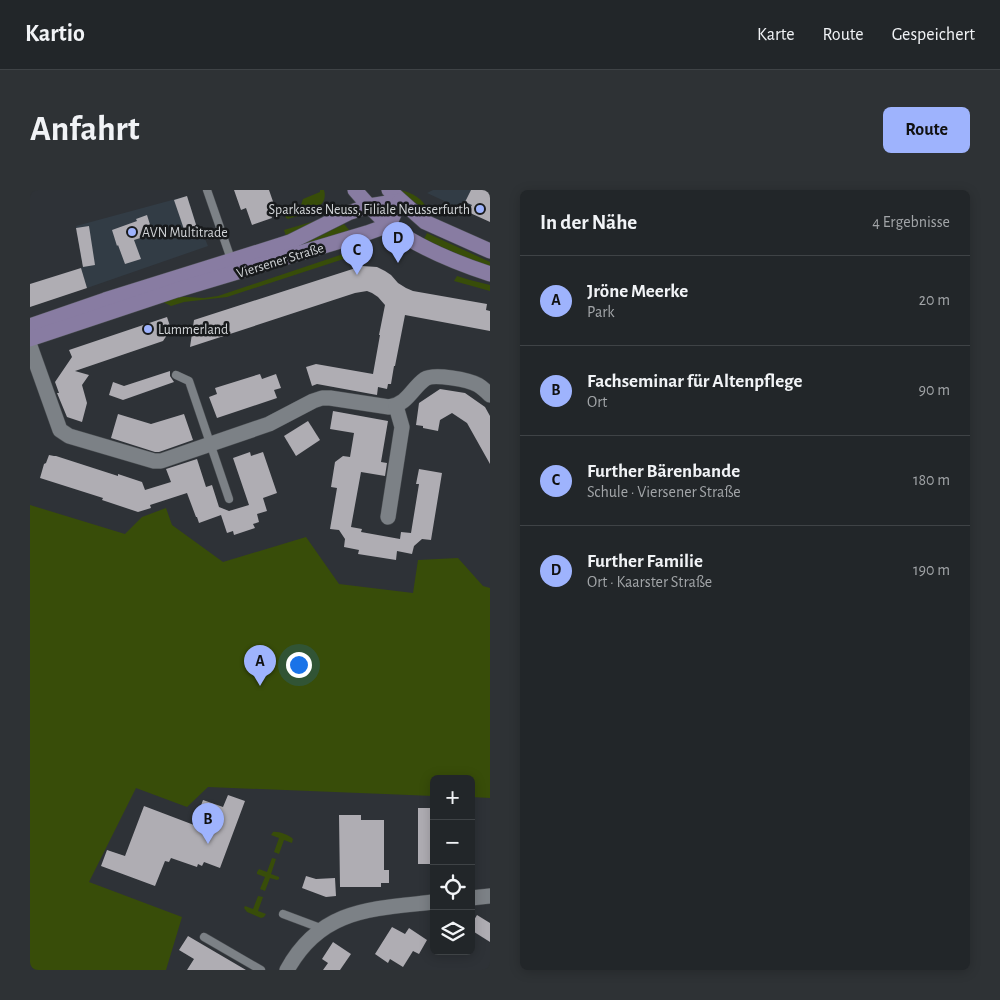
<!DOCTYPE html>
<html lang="de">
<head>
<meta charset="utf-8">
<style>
	:root { --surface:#222629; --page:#2e3235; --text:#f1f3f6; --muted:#a2a5a8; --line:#3f4346; --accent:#9eb3fd }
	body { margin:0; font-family:"Alegreya Sans",sans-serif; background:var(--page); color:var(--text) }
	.controls { position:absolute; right:15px; bottom:15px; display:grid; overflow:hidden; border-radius:8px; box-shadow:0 2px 12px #0003 }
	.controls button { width:45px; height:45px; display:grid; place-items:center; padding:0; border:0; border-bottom:1px solid var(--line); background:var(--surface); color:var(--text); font:25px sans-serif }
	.you { position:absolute; left:268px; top:474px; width:18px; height:18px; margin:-12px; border:4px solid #fff; border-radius:50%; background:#1a73e8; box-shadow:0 0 0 8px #1a73e833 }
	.badge { display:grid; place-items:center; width:32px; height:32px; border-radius:50%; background:var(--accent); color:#111; font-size:16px; font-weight:700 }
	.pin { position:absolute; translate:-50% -41px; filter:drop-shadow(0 1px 2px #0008) }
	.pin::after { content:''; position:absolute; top:26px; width:18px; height:15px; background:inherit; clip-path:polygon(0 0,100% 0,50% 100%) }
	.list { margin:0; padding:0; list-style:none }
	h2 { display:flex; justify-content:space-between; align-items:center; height:65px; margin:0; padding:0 20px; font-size:21px }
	h2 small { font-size:16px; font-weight:400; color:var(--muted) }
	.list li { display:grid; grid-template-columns:32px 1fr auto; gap:15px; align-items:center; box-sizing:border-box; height:90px; padding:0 20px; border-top:1px solid var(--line) }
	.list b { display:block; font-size:19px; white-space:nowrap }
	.list p { margin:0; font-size:16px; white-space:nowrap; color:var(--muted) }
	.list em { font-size:16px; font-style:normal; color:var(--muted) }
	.icon { flex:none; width:28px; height:28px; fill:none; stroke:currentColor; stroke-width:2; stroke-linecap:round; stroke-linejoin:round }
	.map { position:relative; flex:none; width:460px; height:780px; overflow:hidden; border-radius:8px }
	header { display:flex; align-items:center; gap:30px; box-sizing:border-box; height:70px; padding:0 25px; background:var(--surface); border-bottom:1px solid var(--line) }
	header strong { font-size:24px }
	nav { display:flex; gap:28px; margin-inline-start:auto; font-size:18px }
	.intro { display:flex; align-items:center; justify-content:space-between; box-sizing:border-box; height:120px; padding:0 30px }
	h1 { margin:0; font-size:35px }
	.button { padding:12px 22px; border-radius:8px; background:var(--accent); color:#111; font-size:18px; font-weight:700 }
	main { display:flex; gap:30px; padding:0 30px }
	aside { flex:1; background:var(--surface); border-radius:8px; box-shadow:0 2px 12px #0003 }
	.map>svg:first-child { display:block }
	.built { fill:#323c45 }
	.green { fill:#384d09 }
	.building { fill:#afadb3 }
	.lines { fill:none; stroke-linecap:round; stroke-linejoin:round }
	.lane-casing { stroke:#4a4e52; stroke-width:9 }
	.street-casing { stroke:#4a4e52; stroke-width:16 }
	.secondary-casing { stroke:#4a4e52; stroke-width:16 }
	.lane { stroke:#7c8186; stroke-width:8 }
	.street { stroke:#7c8186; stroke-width:15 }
	.secondary { stroke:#887ca2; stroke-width:15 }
	.poi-dot { fill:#9eb3fd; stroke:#181a1c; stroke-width:2 }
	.labels { text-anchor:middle; stroke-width:5; stroke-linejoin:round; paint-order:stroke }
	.poi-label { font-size:14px; fill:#d1d4d7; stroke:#181a1c; text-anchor:start }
	.street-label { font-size:14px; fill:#d1d4d7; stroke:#181a1c }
</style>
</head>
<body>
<header>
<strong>Kartio</strong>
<nav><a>Karte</a><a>Route</a><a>Gespeichert</a></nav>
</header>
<div class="intro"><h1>Anfahrt</h1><a class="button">Route</a></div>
<main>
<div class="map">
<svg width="460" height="780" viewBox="0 0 460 780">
	<rect width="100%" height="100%" fill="#2e3237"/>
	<g class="built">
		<path d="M403 0H441L436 12 442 15 438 22 397 3Z"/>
		<path d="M157 6 169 44H173L178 56 57 98 51 78 53 77 46 36Z"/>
	</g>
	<g class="green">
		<path d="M290 0H294C300 20 272 24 258 29L256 28 255 25 258 22 270 18 273 9 290 2Z"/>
		<path d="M367 0C377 0 390 7 395 15L393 18Z"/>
		<path d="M288 30 256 46 254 40Z"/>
		<path d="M314 34 320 41 277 55 276 53Z"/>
		<path d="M397 43 460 72V77L448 73 394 49Z"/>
		<path d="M337 56 338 59 332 63 197 107 154 112 141 116 129 110 140 106 174 108 188 106Z"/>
		<path d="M427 86 440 90 460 95V101L424 91Z"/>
		<path d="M0 315 95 344 112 327 136 318 142 335 193 372 276 347 309 394 383 403 388 370 428 368 453 396 460 398V608L441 607V589H404V606L178 597 157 617 106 598 59 692 152 727 136 780H0Z"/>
		<path d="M243 642C248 641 259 645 263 649L262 653 254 650 249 664 244 662 249 648 241 645Z"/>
		<path d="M242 668 246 669 241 684 249 687V689L247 690 240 688 235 701 230 699 235 687 227 684V682L229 679 237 682Z"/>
		<path d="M228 706 233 707 228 721 236 724 234 727 231 728 217 722 214 718 215 716 223 719Z"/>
	</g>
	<g class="building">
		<path d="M204 0H239L247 23 241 25 242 28 222 35 216 18 211 20Z"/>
		<path d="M441 0H460V32L438 22 442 15 435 12Z"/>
		<path d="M157 6 169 44 157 48 144 10Z"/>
		<path d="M117 25 123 44 104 50 111 69 95 74 88 55 87 56 82 40 107 31 106 29Z"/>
		<path d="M59 36 65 75 53 77 46 38Z"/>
		<path d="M332 76 347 77 355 81 361 85 368 93 376 98 383 101 457 114 456 120 460 121V141L375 125 365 176H364L361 194H358L357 199 348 197 347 205 287 194 282 196 276 177 286 174 343 184 350 145H349L355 115 348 107 342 103 337 101 325 103 160 157 164 130Z"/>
		<path d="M51 78 57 98 0 117V94Z"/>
		<path d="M137 127 141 139 133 151 45 181 59 185 52 195 57 213 52 232 37 227 27 203H29L25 192 42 167 39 160Z"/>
		<path d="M140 181V186L144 192 93 210 79 205 83 192 94 196Z"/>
		<path d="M230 184 232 189 246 184 251 198 244 200 247 208 187 228 179 207 187 204 185 198Z"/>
		<path d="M410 199 435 203 455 217 460 226V274L437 233 422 223 410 230 408 241 393 238V236L386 235 389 213Z"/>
		<path d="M303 221 358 231 351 272 357 273 355 286 331 282 321 337 332 339 331 342 370 349 371 342 381 343 389 294H386L389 279 412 283 401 350 392 349 384 356 382 364 367 361 366 370 328 364 329 360 314 357 315 349 309 340 300 339 307 298 301 297 305 272 313 266 320 267 324 243 300 239Z"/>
		<path d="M88 224 121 234 154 224 163 250 129 262H125L81 248Z"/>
		<path d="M278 231 290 250 266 266 254 246Z"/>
		<path d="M220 262 221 266 233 262 247 303 233 308 237 321 227 324 229 332 223 334 225 338 204 345 203 341 197 343 191 325 169 333 167 327H166L157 303 120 315 121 318 108 322 72 310 73 308 10 288 14 274 16 273 19 265 24 266H26L88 286V284L112 292 115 300 141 292 136 279 167 269 176 297 182 295 189 317 199 321 219 315 203 268Z"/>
		<path d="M198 605 215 611 190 678 174 672 172 676 168 674 167 677 141 668 139 672 135 671 125 696 71 676 77 660 95 666 114 616 164 635 173 610 193 617Z"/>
		<rect x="388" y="618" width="16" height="56"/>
		<path d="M309 625H331V630H354V680H359V693H351V697H310Z"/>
		<path d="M276 686 286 689 305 688 306 706 296 707 272 698Z"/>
		<path d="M447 725 460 733V752L441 740V735Z"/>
		<path d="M362 737 375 744 379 738 397 750 389 764 383 761 373 777 360 769 358 773 345 764Z"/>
		<path d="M158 746 216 780H157L164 769 149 760Z"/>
		<path d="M303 752 321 764 310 780H293L298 773 292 769Z"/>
	</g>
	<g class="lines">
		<g class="lane-casing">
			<g id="lane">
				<path d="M177 0 202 72"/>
				<path d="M146 185 159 191 199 309"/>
				<path d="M253 724 293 739"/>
				<path d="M174 747 231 780"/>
			</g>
		</g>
		<g class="street-casing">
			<g id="street">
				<path d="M0 156 30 240 39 246 124 271H131L239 234 283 211 292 208H300L359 217C378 214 382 198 395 189 404 183 439 190 448 195 453 198 456 201 460 205"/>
				<path d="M358 327 372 237 366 216"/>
				<path d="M441 708 460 706"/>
				<path d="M257 780C291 718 342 719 404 712"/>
			</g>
		</g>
		<g class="secondary-casing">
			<g id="secondary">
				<path d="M325 0C336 13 347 25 360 36 387 57 427 73 460 84"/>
				<path d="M359 0 395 32 460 61"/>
				<path d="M0 136 75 110 260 52 318 23 339 16 370 11"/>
				<path d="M0 149 147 100 337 43 359 35 370 11"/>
			</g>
		</g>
		<use href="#lane" class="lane"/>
		<use href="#street" class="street"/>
		<use href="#secondary" class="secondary"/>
	</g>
	<g class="poi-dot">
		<circle cx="450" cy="19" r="5"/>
		<circle cx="102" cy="42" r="5"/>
		<circle cx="118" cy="139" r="5"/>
	</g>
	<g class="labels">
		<g class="poi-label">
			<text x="440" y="24" text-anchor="end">Sparkasse Neuss, Filiale Neusserfurth</text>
			<text x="112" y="47">AVN Multitrade</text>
			<text x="128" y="144">Lummerland</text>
		</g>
		<g class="street-label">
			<text transform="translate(250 70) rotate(-17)" y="5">Viersener Straße</text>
		</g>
	</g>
</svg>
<div class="controls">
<button>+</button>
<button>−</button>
<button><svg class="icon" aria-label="locate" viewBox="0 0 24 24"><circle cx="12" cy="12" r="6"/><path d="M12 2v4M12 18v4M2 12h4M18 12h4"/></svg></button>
<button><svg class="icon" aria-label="layers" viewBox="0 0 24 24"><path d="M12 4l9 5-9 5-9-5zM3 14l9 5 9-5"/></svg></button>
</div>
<div class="you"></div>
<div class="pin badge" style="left:230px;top:496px">A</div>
<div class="pin badge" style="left:178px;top:654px">B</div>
<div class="pin badge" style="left:327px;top:85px">C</div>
<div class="pin badge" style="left:368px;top:73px">D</div>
</div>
<aside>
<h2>In der Nähe<small>4 Ergebnisse</small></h2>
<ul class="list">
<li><span class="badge">A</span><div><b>Jröne Meerke</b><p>Park</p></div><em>20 m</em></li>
<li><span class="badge">B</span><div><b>Fachseminar für Altenpflege</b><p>Ort</p></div><em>90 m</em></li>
<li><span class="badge">C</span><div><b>Further Bärenbande</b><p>Schule · Viersener Straße</p></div><em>180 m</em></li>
<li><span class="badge">D</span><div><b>Further Familie</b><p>Ort · Kaarster Straße</p></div><em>190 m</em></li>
</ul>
</aside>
</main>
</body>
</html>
